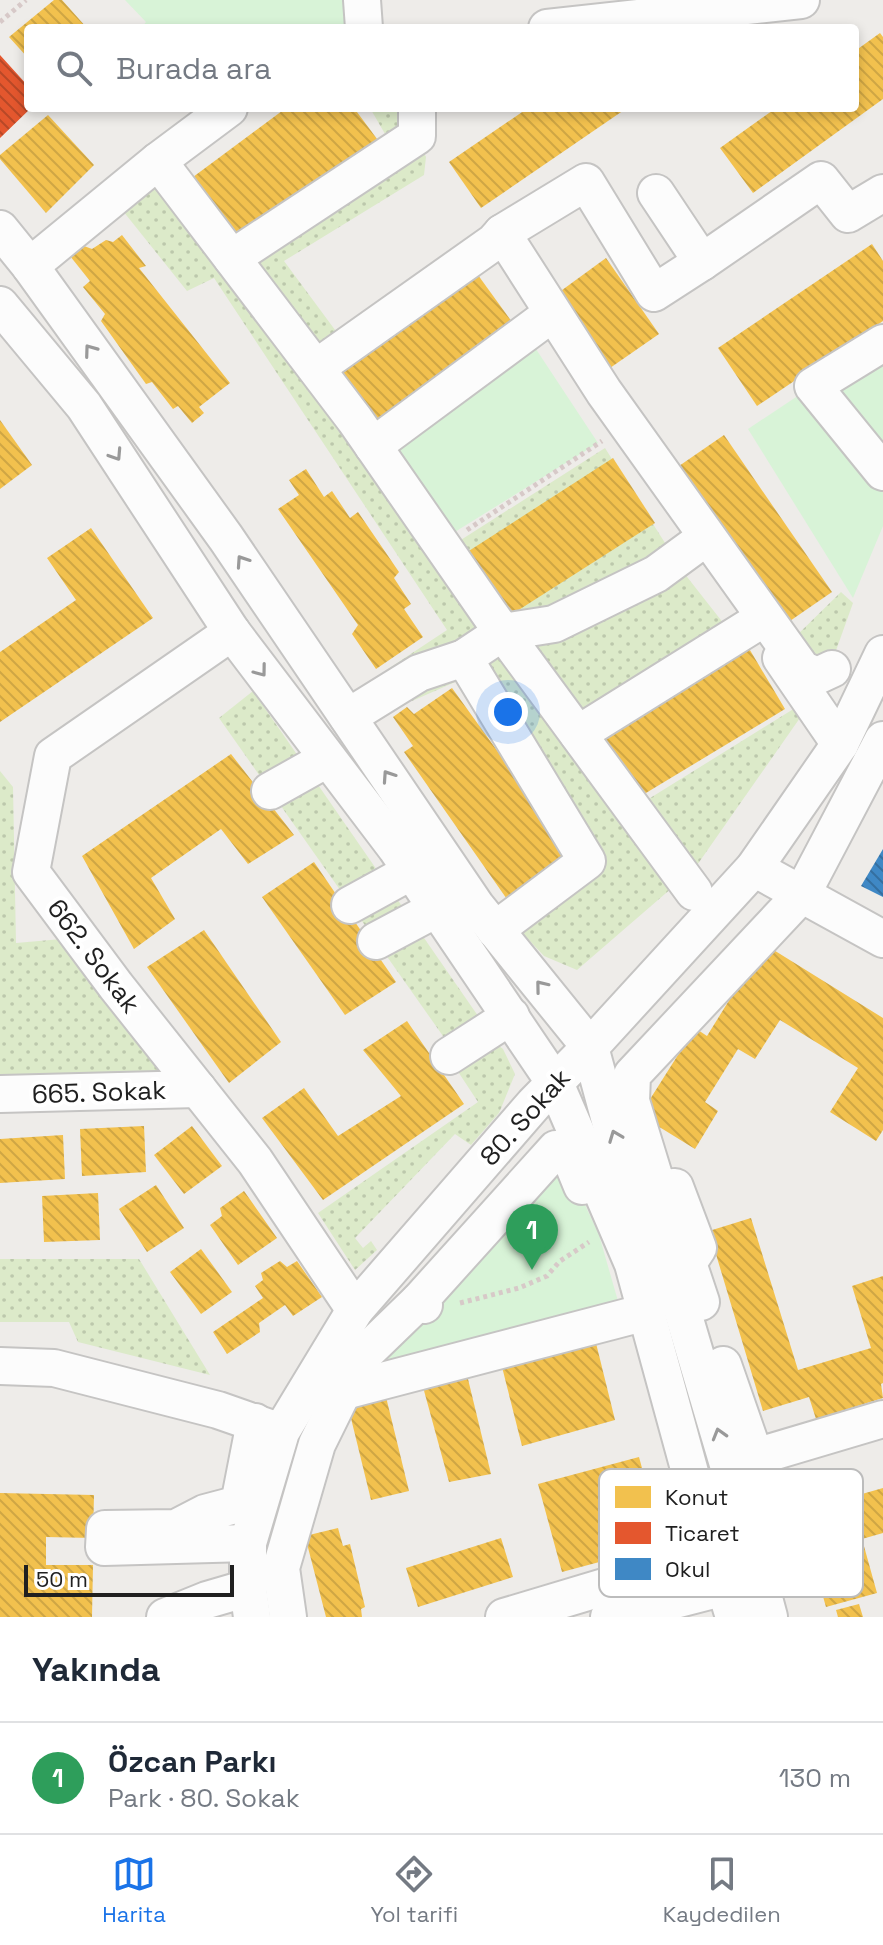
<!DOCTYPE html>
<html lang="tr">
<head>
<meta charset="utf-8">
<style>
	:root { --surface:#fff; --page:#f6f6f7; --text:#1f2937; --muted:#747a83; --line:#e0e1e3; --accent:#1a73e8 }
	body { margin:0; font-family:"Space Grotesk",sans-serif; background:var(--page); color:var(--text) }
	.scale { position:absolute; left:24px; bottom:20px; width:210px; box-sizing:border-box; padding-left:8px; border:4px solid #202020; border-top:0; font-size:22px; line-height:28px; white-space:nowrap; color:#202020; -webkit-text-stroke:6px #fff; paint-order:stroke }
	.you { position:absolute; left:508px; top:712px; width:28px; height:28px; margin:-20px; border:6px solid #fff; border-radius:50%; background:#1a73e8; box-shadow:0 0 0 12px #1a73e833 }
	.badge { display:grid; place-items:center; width:52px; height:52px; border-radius:50%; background:var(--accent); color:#fff; font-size:26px; font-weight:700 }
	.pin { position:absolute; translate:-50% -66px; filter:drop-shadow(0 2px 4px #0008) }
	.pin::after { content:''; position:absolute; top:42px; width:28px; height:24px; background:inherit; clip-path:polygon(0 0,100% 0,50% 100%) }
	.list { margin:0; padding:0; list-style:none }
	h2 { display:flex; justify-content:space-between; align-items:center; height:104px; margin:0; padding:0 32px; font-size:34px }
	h2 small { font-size:26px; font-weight:400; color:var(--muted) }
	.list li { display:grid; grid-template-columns:52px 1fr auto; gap:24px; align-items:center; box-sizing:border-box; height:112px; padding:0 32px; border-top:2px solid var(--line) }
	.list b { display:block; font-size:30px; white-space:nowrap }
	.list p { margin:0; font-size:26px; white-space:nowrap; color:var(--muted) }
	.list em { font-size:26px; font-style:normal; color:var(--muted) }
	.icon { flex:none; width:44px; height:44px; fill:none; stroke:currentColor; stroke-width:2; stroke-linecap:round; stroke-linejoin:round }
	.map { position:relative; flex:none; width:883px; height:1617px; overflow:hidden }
	.search { position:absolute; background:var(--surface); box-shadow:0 4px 12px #0003; left:24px; right:24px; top:24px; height:88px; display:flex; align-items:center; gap:20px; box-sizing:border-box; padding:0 28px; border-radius:8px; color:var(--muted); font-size:30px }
	.sheet { height:216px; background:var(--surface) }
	nav { display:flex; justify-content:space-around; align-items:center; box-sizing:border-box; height:112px; border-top:2px solid var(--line); background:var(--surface); font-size:22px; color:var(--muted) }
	nav a { display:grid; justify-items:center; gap:4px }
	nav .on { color:var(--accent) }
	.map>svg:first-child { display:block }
	.grass { fill:url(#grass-dots) }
	.park { fill:#d8f3d7 }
	.homes { fill:url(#homes-back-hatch) }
	.shops { fill:url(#shops-back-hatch) }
	.schools { fill:url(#schools-back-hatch) }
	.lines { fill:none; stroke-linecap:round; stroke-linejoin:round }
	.minor-casing { stroke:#c5c4c3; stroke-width:40 }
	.path { stroke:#d7c9c8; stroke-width:5; stroke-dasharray:4 4; stroke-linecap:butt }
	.minor { stroke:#fcfcfc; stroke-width:36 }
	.oneway { stroke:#999 }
	.labels { text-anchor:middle; stroke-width:8; stroke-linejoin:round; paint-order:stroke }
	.street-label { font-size:26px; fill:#202020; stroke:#fff }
	.key { fill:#fff; stroke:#bcbcbc; stroke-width:2 }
	.key-label { font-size:22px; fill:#202020 }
</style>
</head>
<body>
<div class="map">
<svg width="883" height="1617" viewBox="0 0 883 1617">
	<defs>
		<pattern id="grass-dots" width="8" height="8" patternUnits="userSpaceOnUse" patternTransform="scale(2)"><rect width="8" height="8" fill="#dceac9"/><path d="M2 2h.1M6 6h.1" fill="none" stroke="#bcc8ac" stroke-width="1.8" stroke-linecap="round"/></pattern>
		<pattern id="homes-back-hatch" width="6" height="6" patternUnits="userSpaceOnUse" patternTransform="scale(2)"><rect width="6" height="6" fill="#f2c14e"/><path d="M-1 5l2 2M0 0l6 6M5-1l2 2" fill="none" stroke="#cfa644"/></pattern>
		<pattern id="shops-back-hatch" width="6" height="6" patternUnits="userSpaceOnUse" patternTransform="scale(2)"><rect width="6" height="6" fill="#e4572e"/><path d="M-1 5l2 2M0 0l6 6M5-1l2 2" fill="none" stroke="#b84827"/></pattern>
		<pattern id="schools-back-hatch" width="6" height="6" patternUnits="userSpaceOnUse" patternTransform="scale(2)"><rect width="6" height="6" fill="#3f88c5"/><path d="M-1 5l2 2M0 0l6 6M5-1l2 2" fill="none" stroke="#346fa0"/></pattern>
	</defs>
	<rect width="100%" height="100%" fill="#eeece9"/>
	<g class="grass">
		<path d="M370 108H403L426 157 424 175 284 261 341 338 453 545 605 448 684 573 735 638 626 813 816 695 695 868 577 970 544 956 511 921 600 857 469 676 412 701 388 669 447 630 214 278 187 291 119 206 161 172 243 261 392 146Z"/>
		<path d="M841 592 853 603 834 656 816 670 789 643Z"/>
		<path d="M253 691 485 1026 450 1046 219 718Z"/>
		<path d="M0 771 13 787 16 943 62 939 176 1079 0 1084Z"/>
		<path d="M489 1038 503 1049 515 1074 499 1113 471 1145 455 1134 355 1238 363 1248 371 1241 377 1250 355 1270 318 1213 478 1102 453 1064Z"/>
		<path d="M0 1259H139L210 1375 78 1342 69 1322H0Z"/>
	</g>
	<g class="park">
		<path d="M125 0H343L346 28H141L146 22Z"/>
		<path d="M528 337 598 443 450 535 383 447Z"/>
		<path d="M883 339V526L853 598 748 429Z"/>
		<path d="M561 1153 599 1235 620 1308 363 1371Z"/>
	</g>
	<g class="homes">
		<path d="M54 0H62L87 28H28V58L9 37Z"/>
		<path d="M880 33 883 37V99L753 193 720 148 776 108H855V51Z"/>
		<path d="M286 108H354L383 147 243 251 189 180Z"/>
		<path d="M528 108H627L481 208 449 162Z"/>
		<path d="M48 115 94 165 46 213 0 159V155Z"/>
		<path d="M122 235 146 266 139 268 230 383 199 407 204 413 192 423 178 406 173 409 152 382 146 384 101 321 105 314 83 287 90 281 70 256 84 246 92 249 106 240 113 242Z"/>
		<path d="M872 244 883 261V321L757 406 718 348Z"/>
		<path d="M606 258 659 334 610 368 558 293Z"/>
		<path d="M470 264 520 333 378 435 328 367Z"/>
		<path d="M0 420 32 465 0 489Z"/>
		<path d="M724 435 832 592 787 623 679 466Z"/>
		<path d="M613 458 655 523 503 620 461 556Z"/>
		<path d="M306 469 324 497 332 491 350 518 358 512 399 572 394 578 411 604 404 609 423 637 376 669 352 634 358 625 278 509 299 495 289 480Z"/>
		<path d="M91 528 153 618 0 722V652L76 600 47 558Z"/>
		<path d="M744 640 785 709 636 799 594 730Z"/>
		<path d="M452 688 576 860 511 905 404 752 413 746 393 717 407 707 414 714Z"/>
		<path d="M231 754 294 835 248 864 221 829 151 878 175 919 134 949 82 856Z"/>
		<path d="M314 862 396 982 345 1015 262 897Z"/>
		<path d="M204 930 281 1042 229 1083 147 967Z"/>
		<path d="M764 944 883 1018V1130L876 1141 830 1112 858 1068 780 1020 755 1059 738 1049 705 1102 718 1111 695 1149 640 1115 695 1028 707 1036Z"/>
		<path d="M407 1021 464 1104 323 1200 262 1118 304 1088 338 1136 401 1096 363 1050Z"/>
		<path d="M144 1126 146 1172 82 1176 80 1129Z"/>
		<path d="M192 1126 222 1166 184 1194 154 1155Z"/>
		<path d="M63 1135 65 1179 0 1183V1139Z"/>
		<path d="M156 1185 184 1228 147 1252 119 1209Z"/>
		<path d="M244 1191 277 1238 238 1265 210 1225 222 1216 220 1208Z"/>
		<path d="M98 1193 100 1240 44 1242 42 1196Z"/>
		<path d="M751 1218 798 1370 871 1348 852 1286 883 1276V1383L881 1384 883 1398 816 1419 809 1397 763 1411 709 1231Z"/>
		<path d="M201 1249 232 1292 201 1314 170 1272Z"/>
		<path d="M280 1261 287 1267 297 1261 322 1297 293 1316 285 1305 259 1323 260 1332 227 1354 213 1332 263 1298 255 1286 263 1280 261 1273Z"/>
		<path d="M594 1335 615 1420 522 1446 501 1363Z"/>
		<path d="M468 1379 491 1474 449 1482 423 1387Z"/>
		<path d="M386 1397 409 1491 371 1500 348 1406Z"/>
		<path d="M639 1457 663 1545 562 1572 538 1484Z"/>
		<path d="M883 1488V1533L862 1539 877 1593 826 1607 799 1512Z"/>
		<path d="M0 1493 94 1495 93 1538 46 1537V1565H93L92 1617H0Z"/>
		<path d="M338 1528 343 1546 350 1544 365 1607 361 1609 362 1617H326L305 1536Z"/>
		<path d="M501 1538 513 1577 418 1607 406 1568Z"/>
		<path d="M859 1604 863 1617H838L836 1610Z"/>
	</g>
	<path class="shops" d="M0 55 28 86V108H31L0 138Z"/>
	<path class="schools" d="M883 849V897L861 886Z"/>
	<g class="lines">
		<g class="minor-casing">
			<g id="minor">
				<path d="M362 0 364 28"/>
				<path d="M547 28 801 0"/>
				<path d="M158 161 355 420 491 616 694 892"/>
				<path d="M656 193 702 262 821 180 848 214 883 193"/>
				<path d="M0 229 30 266 226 538 476 906 590 1047 612 1128 668 1262 732 1478 769 1617"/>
				<path d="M502 233 586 182 654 293 702 262"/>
				<path d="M232 258 417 136V108"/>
				<path d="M30 266 158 161 229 108"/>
				<path d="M0 305 84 406 232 632 396 848 555 1083 633 1264 694 1487 734 1617"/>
				<path d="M883 343 813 386 883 472"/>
				<path d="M316 368 494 242 502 233 604 392 802 669 817 676 832 669"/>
				<path d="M373 446 546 318"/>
				<path d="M232 632 53 756 31 872 116 986 255 1161 355 1310"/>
				<path d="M464 658 587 861 495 930"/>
				<path d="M781 658 840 744"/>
				<path d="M348 717 419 673 464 658 503 632 554 624 656 574 701 541"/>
				<path d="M578 734 756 623"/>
				<path d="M270 791 327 759"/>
				<path d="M754 868 883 939"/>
				<path d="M350 905 412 871"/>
				<path d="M376 941 438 908"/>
				<path d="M449 1056 511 1016"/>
				<path d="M0 1094 198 1089"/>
				<path d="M701 1302 688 1263 698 1248 675 1187 658 1189 631 1101 632 1075 802 894 883 740"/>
				<path d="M424 1305 419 1301 556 1149H564L573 1164 582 1186"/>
				<path d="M723 1365 755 1457 883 1419"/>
				<path d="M0 1366 54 1368 218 1410 278 1431"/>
				<path d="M344 1391 631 1316"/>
				<path d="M248 1543 104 1547 105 1529 176 1528 205 1513 239 1504 255 1422"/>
				<path d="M165 1617 207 1600 248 1588"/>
				<path d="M252 1617 248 1588V1543L281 1432 355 1310 534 1104 590 1047 754 868 840 744 883 654"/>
				<path d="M288 1617 281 1568 317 1444 359 1359 419 1301"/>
				<path d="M504 1617 701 1558 691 1524"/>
				<path d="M609 1617 725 1587"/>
			</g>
		</g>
		<g class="path">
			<path d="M0 22 26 0"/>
			<path d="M467 530 602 441"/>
			<path d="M460 1303 519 1288 547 1276 560 1261 589 1242"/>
		</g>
		<use href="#minor" class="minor"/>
	</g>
	<defs><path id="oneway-chevron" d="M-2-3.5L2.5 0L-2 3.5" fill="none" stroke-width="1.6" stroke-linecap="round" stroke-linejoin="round" transform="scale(2)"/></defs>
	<g class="oneway">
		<use href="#oneway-chevron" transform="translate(90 350) rotate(-126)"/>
		<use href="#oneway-chevron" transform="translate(116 455) rotate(57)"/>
		<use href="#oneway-chevron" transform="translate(242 561) rotate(-124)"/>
		<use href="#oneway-chevron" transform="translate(261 671) rotate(53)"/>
		<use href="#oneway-chevron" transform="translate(388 776) rotate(-124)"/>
		<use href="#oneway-chevron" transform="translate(541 986) rotate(-129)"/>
		<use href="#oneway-chevron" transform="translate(615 1136) rotate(-111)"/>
		<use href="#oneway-chevron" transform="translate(719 1434) rotate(-106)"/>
	</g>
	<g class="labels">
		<g class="street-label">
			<text transform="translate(94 956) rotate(53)" y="9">662. Sokak</text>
			<text transform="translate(99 1092) rotate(-2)" y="9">665. Sokak</text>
			<text transform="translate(525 1117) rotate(-48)" y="9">80. Sokak</text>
		</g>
	</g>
	<rect x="599" y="1469" width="264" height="128" rx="12" class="key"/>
	<rect x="615" y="1486" width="36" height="22" fill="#f2c14e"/>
	<rect x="615" y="1522" width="36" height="22" fill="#e4572e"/>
	<rect x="615" y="1558" width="36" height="22" fill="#3f88c5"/>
	<g class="key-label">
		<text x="665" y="1505">Konut</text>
		<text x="665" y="1541">Ticaret</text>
		<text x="665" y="1577">Okul</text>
	</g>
</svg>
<div class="scale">50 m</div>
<div class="you"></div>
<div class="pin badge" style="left:532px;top:1270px;background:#2e9e5b">1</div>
<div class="search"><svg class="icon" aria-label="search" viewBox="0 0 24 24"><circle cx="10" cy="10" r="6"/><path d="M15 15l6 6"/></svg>Burada ara</div>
</div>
<section class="sheet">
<h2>Yakında<small></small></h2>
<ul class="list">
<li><span class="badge" style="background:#2e9e5b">1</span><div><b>Özcan Parkı</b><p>Park · 80. Sokak</p></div><em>130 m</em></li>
</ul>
</section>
<nav>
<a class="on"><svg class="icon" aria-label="map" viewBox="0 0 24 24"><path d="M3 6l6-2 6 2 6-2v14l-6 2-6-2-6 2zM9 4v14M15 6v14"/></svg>Harita</a>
<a><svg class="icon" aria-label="directions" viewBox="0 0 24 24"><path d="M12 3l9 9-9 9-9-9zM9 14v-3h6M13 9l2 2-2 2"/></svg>Yol tarifi</a>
<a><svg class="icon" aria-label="saved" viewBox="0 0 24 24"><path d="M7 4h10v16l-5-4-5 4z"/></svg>Kaydedilen</a>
</nav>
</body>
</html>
